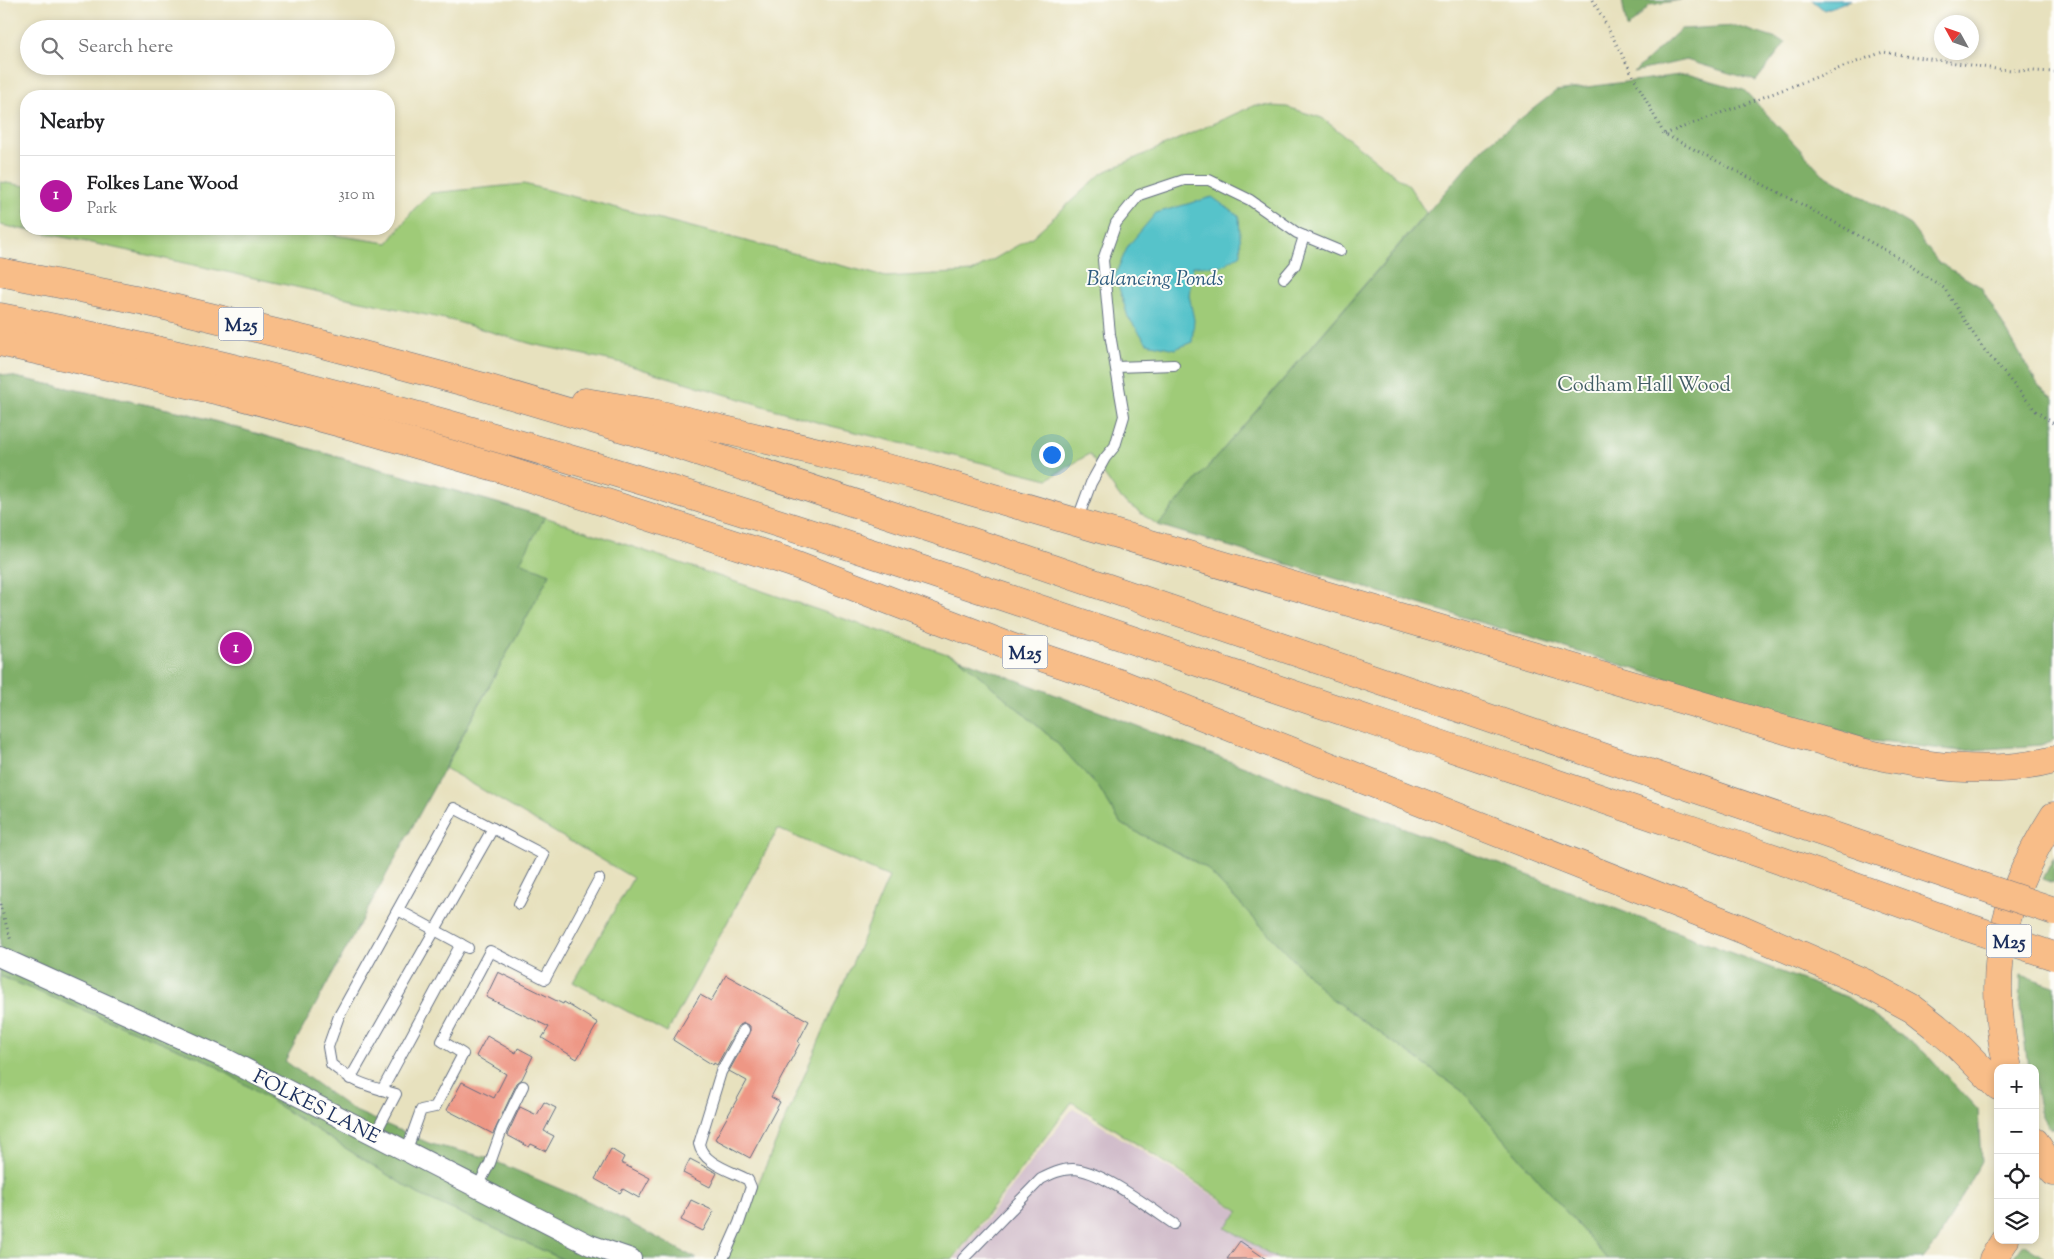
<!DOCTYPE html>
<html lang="en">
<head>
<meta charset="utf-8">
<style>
	:root { --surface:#fff; --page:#f6f6f6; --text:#202124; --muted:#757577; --line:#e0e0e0; --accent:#b5179e }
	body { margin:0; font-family:"Sorts Mill Goudy",serif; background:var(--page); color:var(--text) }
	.controls { position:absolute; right:15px; bottom:15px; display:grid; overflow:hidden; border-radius:10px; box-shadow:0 2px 8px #0003 }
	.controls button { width:45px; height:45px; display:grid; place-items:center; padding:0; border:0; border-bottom:1px solid var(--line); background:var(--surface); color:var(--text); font:25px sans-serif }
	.compass { position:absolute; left:1934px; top:15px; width:45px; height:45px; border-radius:50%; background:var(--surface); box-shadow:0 2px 8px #0003; rotate:310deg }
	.you { position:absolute; left:1051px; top:454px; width:18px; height:18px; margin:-12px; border:4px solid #fff; border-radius:50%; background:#1a73e8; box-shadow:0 0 0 8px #1a73e833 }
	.badge { display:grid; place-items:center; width:32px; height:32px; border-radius:50%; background:var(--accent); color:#fff; font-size:16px; font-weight:700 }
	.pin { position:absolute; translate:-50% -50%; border:2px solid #fff; box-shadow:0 1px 5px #0006 }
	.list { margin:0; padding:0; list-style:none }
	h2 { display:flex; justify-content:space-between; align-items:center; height:65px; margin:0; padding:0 20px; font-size:21px }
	h2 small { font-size:16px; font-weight:400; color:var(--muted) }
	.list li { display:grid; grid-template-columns:32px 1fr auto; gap:15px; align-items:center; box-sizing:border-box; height:80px; padding:0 20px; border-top:1px solid var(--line) }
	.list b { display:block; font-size:19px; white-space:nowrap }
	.list p { margin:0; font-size:16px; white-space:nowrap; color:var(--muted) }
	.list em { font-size:16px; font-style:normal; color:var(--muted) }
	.icon { flex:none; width:28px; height:28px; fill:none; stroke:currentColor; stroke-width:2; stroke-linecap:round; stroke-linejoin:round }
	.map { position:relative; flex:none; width:2054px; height:1259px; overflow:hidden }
	.search { position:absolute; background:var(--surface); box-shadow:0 2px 8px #0003; left:20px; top:20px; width:375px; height:55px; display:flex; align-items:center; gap:12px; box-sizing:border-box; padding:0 18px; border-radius:28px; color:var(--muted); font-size:19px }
	.panel { position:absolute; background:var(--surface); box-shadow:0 2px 8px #0003; left:20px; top:90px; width:375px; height:145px; border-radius:20px }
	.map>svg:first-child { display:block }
	.industrial { fill:#d1bdcb }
	.green { fill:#9fcb78; stroke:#5d7d6b }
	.forest { fill:#7faf68; stroke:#4d6f63 }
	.water { fill:#56c3ca; stroke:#387994 }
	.building { fill:#ee9785 }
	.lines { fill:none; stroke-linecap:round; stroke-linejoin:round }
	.service-casing { stroke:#626d80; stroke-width:12 }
	.minor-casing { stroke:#626d80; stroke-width:22 }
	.trunk-casing { stroke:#626d80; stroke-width:29 }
	.motorway-casing { stroke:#626d80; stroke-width:29 }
	.path { stroke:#626d80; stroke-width:3; stroke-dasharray:1 4; stroke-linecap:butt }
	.service { stroke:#fff; stroke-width:10 }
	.minor { stroke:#fff; stroke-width:20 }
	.trunk { stroke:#f8bd88; stroke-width:28 }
	.motorway { stroke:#f8bd88; stroke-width:28 }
	.motorway-bridge-casing { stroke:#626d80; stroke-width:29; stroke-linecap:butt }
	.motorway-bridge { stroke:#f8bd88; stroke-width:28 }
	.labels { text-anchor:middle; stroke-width:4; stroke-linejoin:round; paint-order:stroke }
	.shield { fill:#fdfcf7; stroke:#5f6c8c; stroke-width:1 }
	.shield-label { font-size:19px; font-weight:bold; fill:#1b2f5e }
	.park-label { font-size:20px; fill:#435e66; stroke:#fdfcf7 }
	.street-label { font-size:20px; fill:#1b2f5e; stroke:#fdfcf7 }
	.water-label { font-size:21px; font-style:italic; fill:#2d5b7e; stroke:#fdfcf7 }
</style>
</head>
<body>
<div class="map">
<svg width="2054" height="1259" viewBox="0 0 2054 1259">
	<rect width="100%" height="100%" fill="#fdfcf7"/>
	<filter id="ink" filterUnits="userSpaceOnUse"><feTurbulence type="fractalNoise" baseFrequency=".02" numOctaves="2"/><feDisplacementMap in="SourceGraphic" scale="10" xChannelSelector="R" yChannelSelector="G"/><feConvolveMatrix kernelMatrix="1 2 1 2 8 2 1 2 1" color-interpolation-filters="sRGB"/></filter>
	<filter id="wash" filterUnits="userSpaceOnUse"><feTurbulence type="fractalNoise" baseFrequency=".0096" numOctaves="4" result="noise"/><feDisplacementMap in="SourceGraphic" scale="20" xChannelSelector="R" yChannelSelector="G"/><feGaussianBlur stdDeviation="1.12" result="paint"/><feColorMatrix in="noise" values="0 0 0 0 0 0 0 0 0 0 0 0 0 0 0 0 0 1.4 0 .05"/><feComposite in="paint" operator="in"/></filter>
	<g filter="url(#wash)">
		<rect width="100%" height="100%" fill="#e7e1be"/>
		<path class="industrial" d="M1073 1108 1240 1212 1225 1227 1278 1259H955Z"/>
		<g class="green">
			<path d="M1255 105 1287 107 1322 118 1409 186 1426 213 1158 525 1122 500 1089 454 1048 479 823 424 618 362 532 344 454 321 73 239 0 225V182L26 186V229H294L388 243 414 209 431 193 524 184 886 277 972 272 1032 237 1102 173Z"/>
			<path d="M0 374 186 413 545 517 959 658 1055 741 1099 788 1121 824 1205 867 1328 996 1462 1091 1607 1259H1278L1225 1227 1240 1211 1072 1102 953 1259H726L889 877 778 829 667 1033 573 982 633 878 445 768 550 574Z"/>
			<path d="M0 976 208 1061 418 1194 562 1259H0Z"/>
		</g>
		<g class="forest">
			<path d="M1622 0H1681L1650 5 1627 29Z"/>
			<path d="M1736 26 1786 42 1756 81 1686 60 1634 72 1681 29Z"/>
			<path d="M1687 74 1744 90 1823 174 1910 225 1938 262 1981 287 2039 387 2054 398V740L2041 745 1960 751 1873 741 1158 525 1483 148 1556 91Z"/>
			<path d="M0 374 186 413 545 517 520 562 550 574 285 1061 353 1110 431 1144 485 1157 590 1202 697 1259H562L418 1194 208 1061 0 976Z"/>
			<path d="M959 658 1847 997 1924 1052 1978 1110 1981 1162 1937 1242 1923 1259H1607L1462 1091 1328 996 1205 867 1121 824 1099 788 1055 741Z"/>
			<path d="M2054 857V883L2043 879Z"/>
			<path d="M2021 975 2054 986V1130C2036 1121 2035 1085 2035 1068L2028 1067 2020 1007Z"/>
			<path d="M2023 1244 2046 1259H2012Z"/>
		</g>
		<g class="water">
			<path d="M1812 0H1851L1824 10Z"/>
			<path d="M1212 197 1239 216 1241 254 1222 266H1193L1189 295 1194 320 1192 342 1175 349 1147 343 1128 317 1115 275 1128 246 1156 213Z"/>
		</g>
		<g id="blocks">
			<g class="building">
				<path d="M498 972 563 1004 564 1002 598 1023 577 1059 542 1038 549 1027 486 997Z"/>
				<path d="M726 975 809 1021 798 1042 800 1043 771 1097 780 1102 750 1158 715 1139 747 1081 729 1071 750 1033V1026L744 1023 738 1026 717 1065 714 1063 713 1065 673 1040 700 995 711 1001Z"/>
				<path d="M487 1036 516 1053 518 1048 533 1056 522 1079 517 1083 493 1134 447 1110 462 1082 494 1098 506 1074 476 1056Z"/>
				<path d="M544 1102 556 1108 544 1131 554 1136 546 1151 531 1144 529 1147 507 1135 520 1107 537 1115Z"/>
				<path d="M611 1149 624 1157 621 1163 650 1178 639 1198 623 1189 620 1193 595 1179Z"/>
				<path d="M690 1159 717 1173 710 1187 683 1173Z"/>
				<path d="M691 1200 714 1211 703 1231 681 1220Z"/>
				<path d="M1240 1241 1266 1259H1227Z"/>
			</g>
		</g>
	</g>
	<g filter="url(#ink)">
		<use href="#blocks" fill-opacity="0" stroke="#626d80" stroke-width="1"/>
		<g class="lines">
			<g class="service-casing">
				<g id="service">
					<path d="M1284 278 1295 265 1304 236"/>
					<path d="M1116 367 1174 365"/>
					<path d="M1077 521 1091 483 1105 458 1115 446 1124 416 1110 334 1103 260 1116 223 1139 195 1184 180H1209L1250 200 1297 233 1340 251"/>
					<path d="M398 910 468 948"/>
					<path d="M350 1079 493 828"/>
					<path d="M382 1090 461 944"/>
					<path d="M374 1136 396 1094C369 1086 353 1083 331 1064L328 1047 339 1016 454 808 544 855 519 904"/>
					<path d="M406 1152 421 1110 435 1107 463 1054 442 1041 490 951 545 979 599 879"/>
					<path d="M477 1188 490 1163 502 1129 523 1086"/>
					<path d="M723 1259 739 1223 751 1187 748 1180C732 1171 703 1164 699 1144L721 1072 744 1030"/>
					<path d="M963 1259 1041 1179C1051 1174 1061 1169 1073 1169 1101 1170 1150 1208 1174 1224"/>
				</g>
			</g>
			<g class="minor-casing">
				<path id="minor" d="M0 957 224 1058 590 1245 631 1259"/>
			</g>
			<g class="trunk-casing">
				<g id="trunk">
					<path d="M2008 1068C1985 972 2002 898 2054 816"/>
					<path d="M2035 1142 2054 1172"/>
					<path d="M1993 1259 2005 1240"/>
				</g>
			</g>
			<g class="motorway-casing">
				<g id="motorway">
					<path d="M0 272 140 300 322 344 480 386 660 439 1006 553 1977 885"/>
					<path d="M0 317C397 394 780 521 1162 650 1429 741 1698 829 1964 926"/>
					<path d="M0 342 229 393 374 432 502 469 792 563 1011 647 1119 683 1744 930 1865 983 1913 1009 1936 1027 1956 1044 1998 1086"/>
					<path d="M585 402 653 413 912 474 1857 751C1920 766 1991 777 2054 760"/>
				</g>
			</g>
			<g class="path">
				<path d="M1593 0 1664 134 1803 205 1894 255 1944 288 1982 347 2036 411 2054 424"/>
				<path d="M1665 134 1883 52 1996 69 2054 72"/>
				<path d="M0 904 11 941"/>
			</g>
			<use href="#service" class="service"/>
			<use href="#minor" class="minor"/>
			<use href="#trunk" class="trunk"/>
			<use href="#motorway" class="motorway"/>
			<g class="motorway-bridge-casing">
				<g id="motorway-bridge">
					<path d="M1977 885 2054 911"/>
					<path d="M1964 926 2054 956"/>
				</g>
			</g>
			<use href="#motorway-bridge" class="motorway-bridge"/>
		</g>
	</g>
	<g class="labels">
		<g class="shield">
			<rect x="218.5" y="307.5" width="45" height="33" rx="4"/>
			<rect x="1002.5" y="635.5" width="45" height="33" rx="4"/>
			<rect x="1986.5" y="924.5" width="45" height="33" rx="4"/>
		</g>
		<g class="shield-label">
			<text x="241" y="331">M25</text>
			<text x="1025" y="659">M25</text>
			<text x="2009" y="948">M25</text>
		</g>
		<g class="park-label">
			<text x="1644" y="391">Codham Hall Wood</text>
		</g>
		<g class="street-label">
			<text transform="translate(317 1106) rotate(27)" y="7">FOLKES LANE</text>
		</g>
		<g class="water-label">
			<text x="1155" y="285">Balancing Ponds</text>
		</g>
	</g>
</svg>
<div class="controls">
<button>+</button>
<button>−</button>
<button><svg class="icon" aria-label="locate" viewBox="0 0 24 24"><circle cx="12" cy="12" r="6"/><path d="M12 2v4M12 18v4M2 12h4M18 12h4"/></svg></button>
<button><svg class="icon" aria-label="layers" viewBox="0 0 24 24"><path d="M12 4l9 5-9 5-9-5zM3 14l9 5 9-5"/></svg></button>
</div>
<svg class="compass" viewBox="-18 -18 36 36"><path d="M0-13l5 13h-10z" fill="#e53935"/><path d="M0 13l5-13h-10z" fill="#757577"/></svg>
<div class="you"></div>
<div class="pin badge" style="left:236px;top:648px">1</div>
<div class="search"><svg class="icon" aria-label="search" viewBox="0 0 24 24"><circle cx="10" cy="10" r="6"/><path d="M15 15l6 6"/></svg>Search here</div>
<section class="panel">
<h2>Nearby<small></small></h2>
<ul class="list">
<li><span class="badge">1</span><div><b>Folkes Lane Wood</b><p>Park</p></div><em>310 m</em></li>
</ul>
</section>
</div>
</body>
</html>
